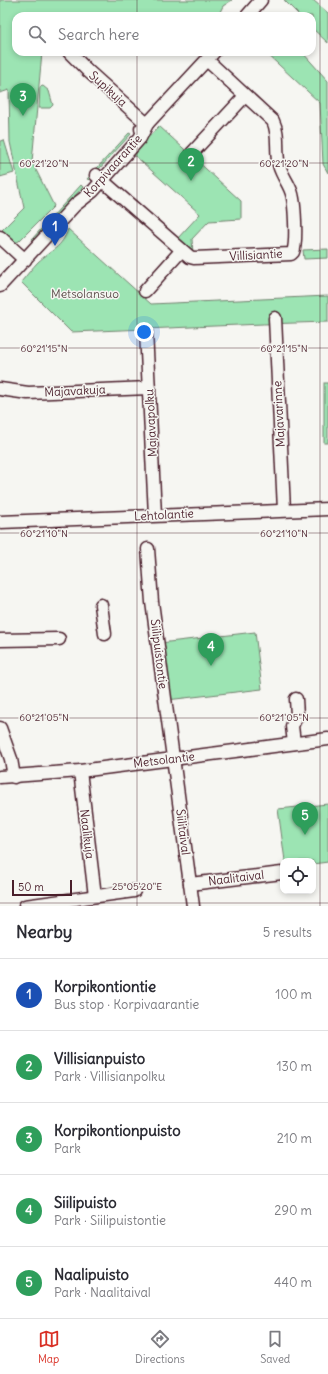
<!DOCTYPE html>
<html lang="en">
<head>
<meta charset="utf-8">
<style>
	:root { --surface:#fff; --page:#f2f2f3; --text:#2b2b33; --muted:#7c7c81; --line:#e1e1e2; --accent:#d93025 }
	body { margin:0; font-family:Delius,sans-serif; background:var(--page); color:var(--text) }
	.controls { position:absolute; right:12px; bottom:12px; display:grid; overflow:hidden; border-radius:8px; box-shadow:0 2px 6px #0003 }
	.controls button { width:36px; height:36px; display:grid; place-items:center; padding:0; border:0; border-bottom:1px solid var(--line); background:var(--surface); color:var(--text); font:20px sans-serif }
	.scale { position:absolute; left:12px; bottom:10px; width:60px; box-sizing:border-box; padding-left:4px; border:2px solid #4a1f2b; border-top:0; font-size:11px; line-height:14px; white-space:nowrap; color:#4a1f2b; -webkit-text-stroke:3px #f6f6f2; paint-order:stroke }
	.you { position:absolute; left:144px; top:332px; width:14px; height:14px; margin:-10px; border:3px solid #fff; border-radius:50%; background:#1a73e8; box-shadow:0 0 0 6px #1a73e833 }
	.badge { display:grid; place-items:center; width:26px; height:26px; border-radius:50%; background:var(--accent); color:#fff; font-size:13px; font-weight:700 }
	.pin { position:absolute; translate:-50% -33px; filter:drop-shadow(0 1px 2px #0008) }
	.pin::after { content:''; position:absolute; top:21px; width:14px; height:12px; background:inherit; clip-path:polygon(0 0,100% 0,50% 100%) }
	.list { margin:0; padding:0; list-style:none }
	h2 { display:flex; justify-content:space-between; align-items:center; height:52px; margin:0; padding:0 16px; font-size:17px }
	h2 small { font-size:13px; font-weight:400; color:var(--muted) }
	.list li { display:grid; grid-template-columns:26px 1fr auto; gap:12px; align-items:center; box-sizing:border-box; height:72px; padding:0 16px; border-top:1px solid var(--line) }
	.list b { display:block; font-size:15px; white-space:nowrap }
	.list p { margin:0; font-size:13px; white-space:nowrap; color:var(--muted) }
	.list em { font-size:13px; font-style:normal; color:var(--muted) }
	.icon { flex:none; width:22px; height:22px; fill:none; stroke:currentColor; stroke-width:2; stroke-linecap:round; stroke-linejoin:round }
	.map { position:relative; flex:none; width:328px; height:906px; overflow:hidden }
	.search { position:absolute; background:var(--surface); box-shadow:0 2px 6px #0003; left:12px; right:12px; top:12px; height:44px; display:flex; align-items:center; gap:10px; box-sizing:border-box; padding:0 14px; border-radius:12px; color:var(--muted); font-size:15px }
	.sheet { height:412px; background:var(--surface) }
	nav { display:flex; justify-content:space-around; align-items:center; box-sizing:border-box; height:56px; border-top:1px solid var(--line); background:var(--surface); font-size:11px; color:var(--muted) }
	nav a { display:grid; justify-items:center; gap:2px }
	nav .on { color:var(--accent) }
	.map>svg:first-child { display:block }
	.green { fill:#9ce4b3; stroke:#73826f }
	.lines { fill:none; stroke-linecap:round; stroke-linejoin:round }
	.minor-casing { stroke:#4a1f2b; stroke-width:15 }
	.minor { stroke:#f6f6f2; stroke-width:12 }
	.ticks { fill:none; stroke:#4a1f2b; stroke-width:1; stroke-opacity:0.45 }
	.labels { text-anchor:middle; stroke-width:3; stroke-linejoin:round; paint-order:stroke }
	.street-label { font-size:12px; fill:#4a1f2b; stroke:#f6f6f2 }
	.park-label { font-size:12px; fill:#5e504d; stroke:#f6f6f2 }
	.ticks-label { font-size:10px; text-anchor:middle; fill:#4a1f2b; stroke:#f6f6f2; stroke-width:3; stroke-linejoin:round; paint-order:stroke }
</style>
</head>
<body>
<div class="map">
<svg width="328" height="906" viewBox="0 0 328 906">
	<rect width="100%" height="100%" fill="#f6f6f2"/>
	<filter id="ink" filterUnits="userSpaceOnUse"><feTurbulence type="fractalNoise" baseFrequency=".025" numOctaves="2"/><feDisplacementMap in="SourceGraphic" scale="8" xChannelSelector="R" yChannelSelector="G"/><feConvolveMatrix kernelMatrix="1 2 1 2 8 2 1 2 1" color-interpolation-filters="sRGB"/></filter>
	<g filter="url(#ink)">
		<g class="green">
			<path d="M0 0H232L223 6 218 16H16V52H42L32 162 54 206 19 241 15 243 1 231 24 208 10 142 9 90 0 93Z"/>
			<path d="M284 0H313L328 13V43L312 28V16H300Z"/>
			<path d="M265 52H302L328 81V173L323 164 320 103Z"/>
			<path d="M43 86 49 91 53 105 50 108H39L40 87Z"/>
			<path d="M159 126 241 201V219L209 221 192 239 193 254 177 239 200 214 133 154Z"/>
			<path d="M129 133 131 134 89 180 87 179Z"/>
			<path d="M4 140 14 173 0 177V141Z"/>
			<path d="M81 185 83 187 34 240 32 239Z"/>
			<path d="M68 229 151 304 328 296V322C242 324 157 329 71 332L21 282C27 275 32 268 38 262 51 250 62 248 68 229Z"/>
			<path d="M328 249V258L304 259 303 250Z"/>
			<rect x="324" y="383" width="4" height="60"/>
			<path d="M255 632 262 689 167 700 160 643Z"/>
			<path d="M328 804V862L313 864V861H285L278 809Z"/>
		</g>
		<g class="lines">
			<g class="minor-casing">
				<g id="minor">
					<path d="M247 16 261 0"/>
					<path d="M69 52 88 71 147 124"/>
					<path d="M141 129 147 124 214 52"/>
					<path d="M192 153 245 96"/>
					<path d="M96 175 190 257 194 258 291 254 293 252C297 243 295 200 291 191 287 180 279 172 278 160 276 147 279 133 273 121L207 60"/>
					<path d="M0 237 25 260"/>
					<path d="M0 286 75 205 93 191 140 138 147 124"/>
					<path d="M145 291 181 251"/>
					<path d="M275 318 284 510"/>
					<path d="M146 331 155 515"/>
					<path d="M0 389 28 393 149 388"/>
					<path d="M0 522 328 509"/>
					<path d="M148 549 152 602 193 906"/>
					<path d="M101 605 105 634"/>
					<path d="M0 640 59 639"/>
					<path d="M0 728 11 759 14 777"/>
					<path d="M294 743 292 726 297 715 296 699"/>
					<path d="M80 771 95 896"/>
					<path d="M0 777 80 771 328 739"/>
					<path d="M190 884 282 873"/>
					<path d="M25 906 134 891"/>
				</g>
			</g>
			<use href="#minor" class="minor"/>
		</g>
	</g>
	<path class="ticks" d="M137 0V16M320 0V906M137 52V906M0 163H328M0 348H328M0 533H328M0 718H328M0 903H328"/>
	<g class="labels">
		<g class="street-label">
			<text transform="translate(108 89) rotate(42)" y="4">Supikuja</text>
			<text transform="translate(113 166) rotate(-48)" y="4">Korpivaarantie</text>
			<text transform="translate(256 255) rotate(-3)" y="4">Villisiantie</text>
			<text transform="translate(75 391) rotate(-3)" y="4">Majavakuja</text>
			<text transform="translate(279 414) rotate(-93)" y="4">Majavarinne</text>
			<text transform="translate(151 423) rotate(-93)" y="4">Majavapolku</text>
			<text transform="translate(164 515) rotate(-3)" y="4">Lehtolantie</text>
			<text transform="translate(159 654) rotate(83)" y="4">Siilipuistontie</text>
			<text transform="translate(164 760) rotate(-7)" y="4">Metsolantie</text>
			<text transform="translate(183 832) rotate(83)" y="4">Siilitaival</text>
			<text transform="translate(87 834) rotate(83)" y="4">Naalikuja</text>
			<text transform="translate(236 878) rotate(-7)" y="4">Naalitaival</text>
		</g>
		<g class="park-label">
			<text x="85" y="298">Metsolansuo</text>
		</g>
	</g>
	<g class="ticks-label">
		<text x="44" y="167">60°21'20"N</text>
		<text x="284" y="167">60°21'20"N</text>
		<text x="44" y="352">60°21'15"N</text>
		<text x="284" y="352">60°21'15"N</text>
		<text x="44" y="537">60°21'10"N</text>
		<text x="284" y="537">60°21'10"N</text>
		<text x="44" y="721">60°21'05"N</text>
		<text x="284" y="721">60°21'05"N</text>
		<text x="137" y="890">25°05'20"E</text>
	</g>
</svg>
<div class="controls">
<button><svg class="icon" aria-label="locate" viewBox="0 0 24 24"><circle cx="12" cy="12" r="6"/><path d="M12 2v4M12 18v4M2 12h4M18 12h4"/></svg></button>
</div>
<div class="scale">50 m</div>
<div class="you"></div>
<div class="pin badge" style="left:55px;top:246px;background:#1a4fb4">1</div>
<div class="pin badge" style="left:191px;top:181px;background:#2e9e5b">2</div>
<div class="pin badge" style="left:23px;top:116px;background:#2e9e5b">3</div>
<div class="pin badge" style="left:211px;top:666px;background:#2e9e5b">4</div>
<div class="pin badge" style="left:305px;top:835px;background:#2e9e5b">5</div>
<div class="search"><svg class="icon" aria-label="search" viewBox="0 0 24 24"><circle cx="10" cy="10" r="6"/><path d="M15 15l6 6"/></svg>Search here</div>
</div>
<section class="sheet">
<h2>Nearby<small>5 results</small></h2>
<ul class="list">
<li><span class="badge" style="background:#1a4fb4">1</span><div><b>Korpikontiontie</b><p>Bus stop · Korpivaarantie</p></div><em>100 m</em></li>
<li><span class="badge" style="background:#2e9e5b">2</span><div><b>Villisianpuisto</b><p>Park · Villisianpolku</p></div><em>130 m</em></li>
<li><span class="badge" style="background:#2e9e5b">3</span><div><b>Korpikontionpuisto</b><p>Park</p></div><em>210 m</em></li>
<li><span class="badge" style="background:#2e9e5b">4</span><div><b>Siilipuisto</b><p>Park · Siilipuistontie</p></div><em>290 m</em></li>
<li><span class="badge" style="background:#2e9e5b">5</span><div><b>Naalipuisto</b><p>Park · Naalitaival</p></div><em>440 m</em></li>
</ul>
</section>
<nav>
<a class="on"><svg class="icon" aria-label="map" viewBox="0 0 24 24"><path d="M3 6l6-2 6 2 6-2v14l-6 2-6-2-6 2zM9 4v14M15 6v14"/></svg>Map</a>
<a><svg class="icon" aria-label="directions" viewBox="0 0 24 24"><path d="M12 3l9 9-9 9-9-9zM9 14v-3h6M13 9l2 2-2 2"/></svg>Directions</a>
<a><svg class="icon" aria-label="saved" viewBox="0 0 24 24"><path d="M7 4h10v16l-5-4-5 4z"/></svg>Saved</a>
</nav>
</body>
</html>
